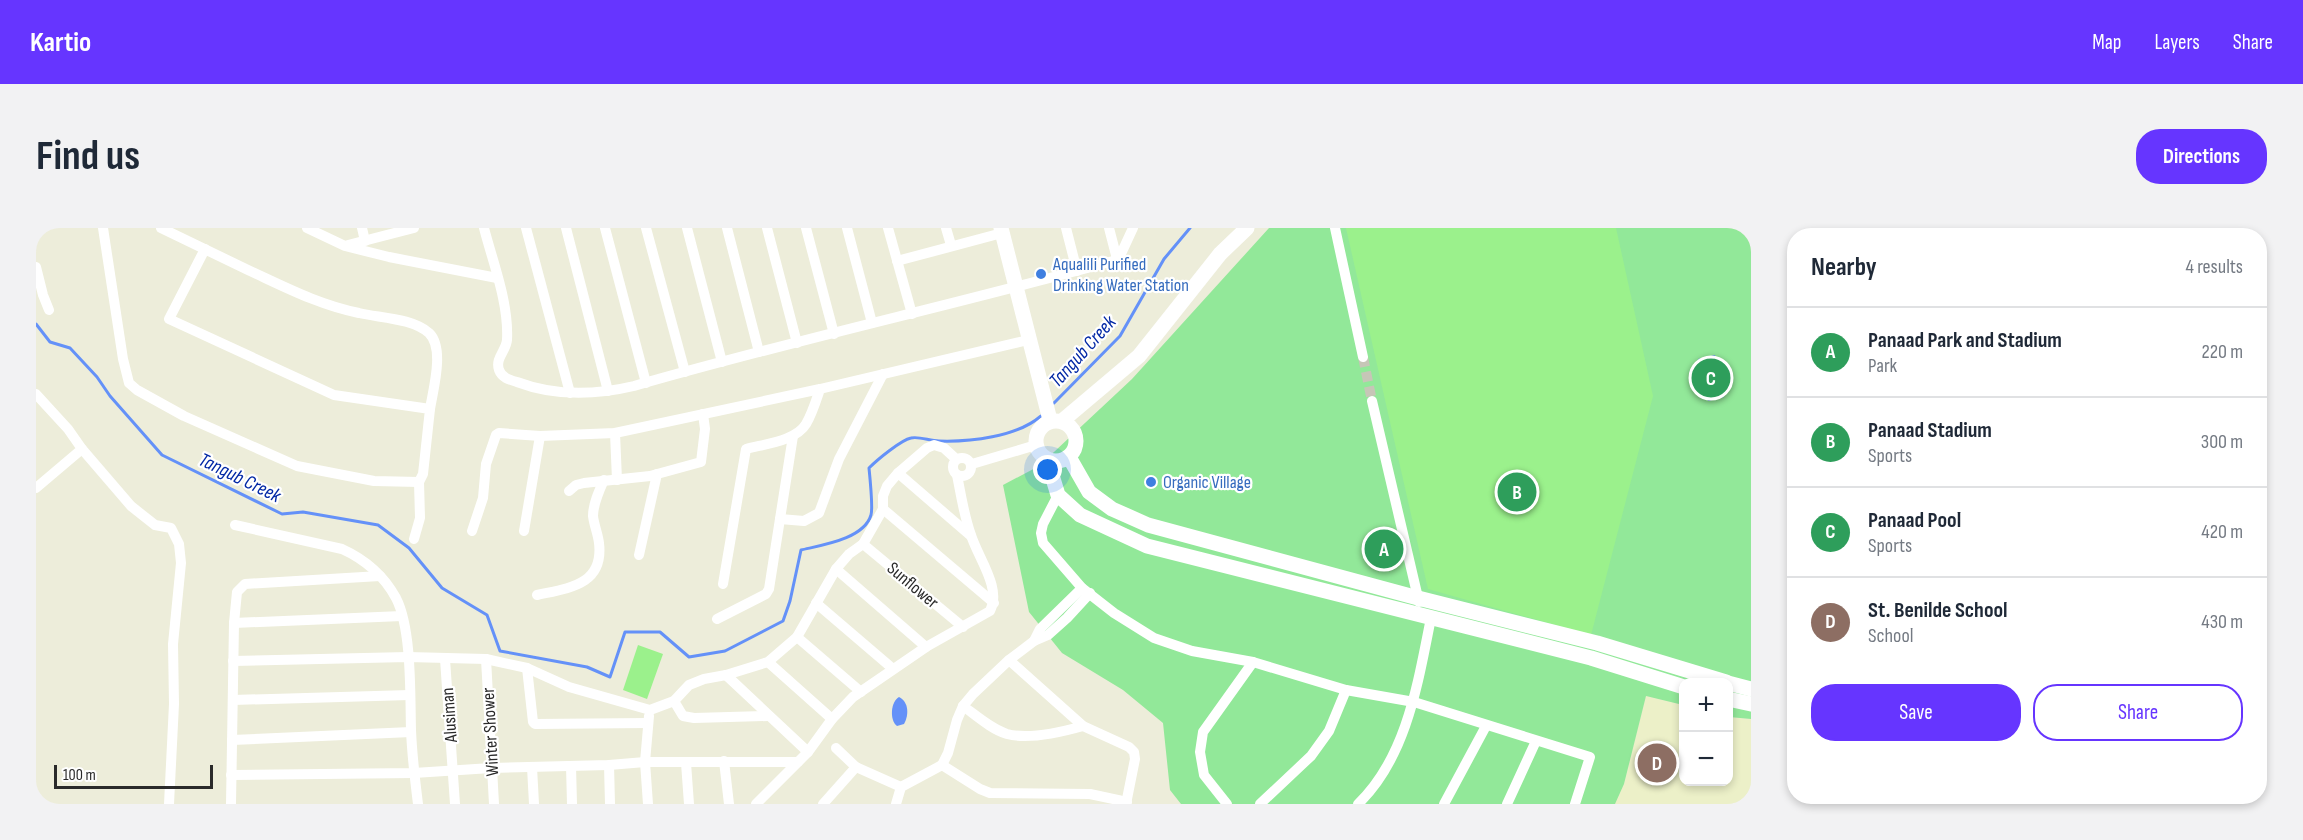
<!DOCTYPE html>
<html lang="en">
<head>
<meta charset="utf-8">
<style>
	:root { --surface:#fff; --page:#f2f2f3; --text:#1f2937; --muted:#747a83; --line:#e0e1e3; --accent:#6635ff }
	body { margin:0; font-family:"Sofia Sans Condensed",sans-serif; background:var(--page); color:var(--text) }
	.controls { position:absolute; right:18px; bottom:18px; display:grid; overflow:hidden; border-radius:12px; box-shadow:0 3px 9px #0003 }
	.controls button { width:54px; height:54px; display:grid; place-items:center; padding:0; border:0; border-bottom:2px solid var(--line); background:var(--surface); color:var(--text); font:30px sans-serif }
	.scale { position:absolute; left:18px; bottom:15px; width:159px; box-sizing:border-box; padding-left:6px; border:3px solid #2a2a2a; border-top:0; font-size:16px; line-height:21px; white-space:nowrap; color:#2a2a2a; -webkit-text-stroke:4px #fff; paint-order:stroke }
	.you { position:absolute; left:1012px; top:242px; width:21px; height:21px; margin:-15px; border:4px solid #fff; border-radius:50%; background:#1a73e8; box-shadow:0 0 0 9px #1a73e833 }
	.badge { display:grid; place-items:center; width:39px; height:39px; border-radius:50%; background:var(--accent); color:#fff; font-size:20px; font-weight:700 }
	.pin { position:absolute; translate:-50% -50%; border:3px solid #fff; box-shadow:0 2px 6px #0006 }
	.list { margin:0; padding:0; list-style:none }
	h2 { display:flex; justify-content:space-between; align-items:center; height:78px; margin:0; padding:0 24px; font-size:26px }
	h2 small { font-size:20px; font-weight:400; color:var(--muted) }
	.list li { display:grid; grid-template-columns:39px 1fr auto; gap:18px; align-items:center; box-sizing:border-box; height:90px; padding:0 24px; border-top:2px solid var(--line) }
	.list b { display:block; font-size:22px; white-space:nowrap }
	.list p { margin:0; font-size:20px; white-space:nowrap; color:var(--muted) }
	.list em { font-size:20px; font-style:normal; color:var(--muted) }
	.actions { display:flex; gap:12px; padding:18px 24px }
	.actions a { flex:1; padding:14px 0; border:2px solid var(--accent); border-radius:24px; text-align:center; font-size:21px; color:var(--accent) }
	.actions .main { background:var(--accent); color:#fff }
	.map { position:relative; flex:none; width:1715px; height:576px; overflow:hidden; border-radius:24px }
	header { display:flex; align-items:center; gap:36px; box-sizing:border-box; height:84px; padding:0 30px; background:var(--accent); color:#fff }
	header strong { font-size:28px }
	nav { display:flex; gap:33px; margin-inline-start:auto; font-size:21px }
	.intro { display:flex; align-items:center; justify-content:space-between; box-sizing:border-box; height:144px; padding:0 36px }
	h1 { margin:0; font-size:42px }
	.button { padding:15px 27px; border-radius:24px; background:var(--accent); color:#fff; font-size:21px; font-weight:700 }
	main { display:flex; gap:36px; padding:0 36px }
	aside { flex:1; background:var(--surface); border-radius:24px; box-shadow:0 3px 9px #0003 }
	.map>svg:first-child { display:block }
	.education { fill:#ecf0c8 }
	.green { fill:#92e899 }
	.pitch { fill:#9bf18c }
	.water { fill:#6491f8 }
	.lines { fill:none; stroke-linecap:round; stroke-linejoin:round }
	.stream { stroke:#6491f8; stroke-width:3 }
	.street-tunnel { stroke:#c6c6b7; stroke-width:10; stroke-dasharray:10 5; stroke-linecap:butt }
	.street { stroke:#fff; stroke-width:10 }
	.secondary { stroke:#fff; stroke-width:15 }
	.shop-dot { fill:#3f7fe0; stroke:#fff; stroke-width:2 }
	.labels { text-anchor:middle; stroke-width:4.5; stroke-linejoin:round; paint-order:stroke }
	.shop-label { font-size:18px; fill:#366cbe; stroke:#fff; text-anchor:start }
	.street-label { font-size:18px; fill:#2a2a2a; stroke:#fff }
	.water-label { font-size:20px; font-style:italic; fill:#0228a5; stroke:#fff }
</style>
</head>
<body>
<header>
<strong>Kartio</strong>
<nav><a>Map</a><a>Layers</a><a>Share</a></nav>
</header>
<div class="intro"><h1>Find us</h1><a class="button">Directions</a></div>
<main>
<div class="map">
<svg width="1715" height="576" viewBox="0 0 1715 576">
	<rect width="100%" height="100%" fill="#ededda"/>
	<path class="education" d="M1610 468 1647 477 1648 554H1692L1693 489 1715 491V576H1579L1588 556Z"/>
	<path class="green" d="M1233 0H1715V491L1693 489 1692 454H1648L1647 477 1610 468 1588 556 1579 576H1145L1134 562 1127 495 1087 462 1026 425 993 384 967 257 1003 238 1096 151Z"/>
	<g class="pitch">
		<path d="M1310 0H1580L1617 168 1555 407 1392 361Z"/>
		<path d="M602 417 627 426 611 471 587 462Z"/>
	</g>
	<g class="water">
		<path d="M1679 127 1688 169 1672 173 1662 131Z"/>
		<path d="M863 469C873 474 873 487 868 496L861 498C853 492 855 473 863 469Z"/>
	</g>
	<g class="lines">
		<g class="stream">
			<path d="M0 96 14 114 34 120 61 149 74 168 126 227 246 286 267 284 342 297 373 320 406 360 451 387 464 423 551 439 574 449 589 404H624L653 429 689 423 747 393 754 373 765 322C786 317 828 311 835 287 837 280 834 250 833 240 841 232 865 212 875 210 883 208 894 213 903 213 933 214 981 209 1005 188"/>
			<path d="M1018 175 1084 108 1128 31 1154 0"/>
		</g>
		<path class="street-tunnel" d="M1327 129 1336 173"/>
		<g class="street">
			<path d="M67 0 87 131 93 155 101 162 148 188 261 238 338 253 383 254 387 246 394 181 298 167 133 91 169 21"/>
			<path d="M125 0C154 14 183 28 212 42 249 59 283 77 323 85 344 90 376 90 393 105 409 120 397 162 394 181"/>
			<path d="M271 0 309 18 353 29 461 50"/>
			<path d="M326 0 329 13"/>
			<path d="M448 0C457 35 473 75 471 112 470 123 459 130 463 142 466 150 474 152 481 154 518 168 560 167 598 158 757 112 918 77 1077 33L1084 28 1097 0"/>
			<path d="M490 0 534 165"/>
			<path d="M530 0 572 163"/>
			<path d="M569 0 610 155"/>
			<path d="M610 0 649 144"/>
			<path d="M651 0 686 134"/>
			<path d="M691 0 723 124"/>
			<path d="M731 0 761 115"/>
			<path d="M770 0 798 106"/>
			<path d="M811 0 836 95"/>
			<path d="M852 0 876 86"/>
			<path d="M910 0 915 17"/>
			<path d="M1030 0 1041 43"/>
			<path d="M1073 0 1081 31"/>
			<path d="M1299 0 1327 129"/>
			<path d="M312 17 378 0"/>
			<path d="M861 33 966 5"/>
			<path d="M0 39 7 67 13 82"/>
			<path d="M0 166 32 201 46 221 0 260"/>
			<path d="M1336 173 1383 374"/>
			<path d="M579 205 581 252"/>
			<path d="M46 221 95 278 119 297 135 300 143 316 145 335 137 416 138 476 133 576"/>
			<circle cx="926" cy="239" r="9"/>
			<path d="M936 236 1000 217"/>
			<path d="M862 245 935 308"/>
			<path d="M533 263 540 257 548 255 614 248 665 234 669 201 667 186"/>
			<path d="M1022 267 1007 296 1005 305 1007 315 1046 360 1078 385 1118 410 1156 423 1217 434 1310 462 1378 474 1554 529 1539 576"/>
			<path d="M847 281 958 375"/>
			<path d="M744 291 768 293 783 285 803 231 847 146"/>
			<path d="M199 297 306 321C328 331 348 348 360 370 376 401 374 467 375 502 376 527 379 552 382 576"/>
			<path d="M436 303 447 270 450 236 460 207 463 205 504 208 579 205 784 161"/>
			<path d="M488 303 504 208"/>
			<path d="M378 311 384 290 383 254"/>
			<path d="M827 316 927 399"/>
			<path d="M603 327 621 246"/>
			<path d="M800 341 890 419"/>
			<path d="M687 356 710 221C728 216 760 213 770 196 776 186 780 173 784 161L992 112"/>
			<path d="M501 367C533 360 568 357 563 315 562 306 558 297 557 288 557 276 563 263 568 252"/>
			<path d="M780 375 856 440"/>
			<path d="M681 391 730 366 733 361 757 208"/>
			<path d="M198 395 366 388"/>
			<path d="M761 409 825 464"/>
			<path d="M998 413 1004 401 1046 360"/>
			<path d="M409 431 419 576"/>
			<path d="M450 431 458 576"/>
			<path d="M973 432 1047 498 1093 519 1098 524 1099 531 1090 576"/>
			<path d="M197 433 372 429 450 431 491 440 533 459 614 482 638 473 653 457 668 451 690 447 732 434 761 409 800 341 813 326 827 316 847 281V268L851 258 862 245 891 220 898 217 908 220 920 231"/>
			<path d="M732 434 796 491"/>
			<path d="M491 440 497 494 499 496 612 495"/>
			<path d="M690 447 772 524"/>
			<path d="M197 472 374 467"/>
			<path d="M638 473 647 488 658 490 732 488"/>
			<path d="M927 478C941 488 955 501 971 506 993 512 1026 504 1047 498"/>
			<path d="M196 512 375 504"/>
			<path d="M800 520 820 539 865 559"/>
			<path d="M688 533 693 576"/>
			<path d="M650 535 653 576"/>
			<path d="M573 537 574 576"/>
			<path d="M906 537 944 561 954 565 1054 566 1091 574"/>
			<path d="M535 538 536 576"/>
			<path d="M496 539 498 576"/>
			<path d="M195 547 378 545 455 540 573 537 609 534H762"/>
			<path d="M195 576 198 395 201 364 209 356 344 348"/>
			<path d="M612 576 609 534 613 488"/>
			<path d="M720 576 772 524 796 491 817 469 890 419 954 383C966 360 942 330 935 307 928 288 925 267 921 247"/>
			<path d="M787 576 820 539"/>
			<path d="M860 576 865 559 906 537 912 525 921 492 927 478 937 466 973 432 998 413 1012 407 1031 390 1054 365"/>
			<path d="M1191 576 1168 547 1164 524 1167 504 1217 434"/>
			<path d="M1224 576 1275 528 1293 503 1310 462"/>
			<path d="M1322 576C1371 529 1382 454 1395 390"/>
			<path d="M1408 576 1450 498"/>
			<path d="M1471 576 1500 513"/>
		</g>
		<g class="secondary">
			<path d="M965 0 1014 192"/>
			<circle cx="1020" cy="213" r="20"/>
			<path d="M1026 193 1103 128 1184 26 1211 0"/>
			<path d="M1033 229 1053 264 1076 281 1112 297 1382 370 1561 415 1690 454"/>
			<path d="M1011 231 1022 267 1044 287 1111 318 1555 430 1648 459"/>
			<path d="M1692 455 1715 461"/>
			<path d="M1692 471 1715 476"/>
		</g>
	</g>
	<g class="shop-dot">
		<circle cx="1005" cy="46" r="6"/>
		<circle cx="1115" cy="254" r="6"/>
	</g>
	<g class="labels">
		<g class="shop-label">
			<text x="1017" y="42">Aqualili Purified<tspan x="1017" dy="21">Drinking Water Station</tspan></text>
			<text x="1127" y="260">Organic Village</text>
		</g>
		<g class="street-label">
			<text transform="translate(877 357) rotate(40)" y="6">Sunflower</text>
			<text transform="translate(413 487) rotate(-94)" y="6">Alusiman</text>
			<text transform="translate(454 504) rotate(-93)" y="6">Winter Shower</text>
		</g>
		<g class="water-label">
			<text transform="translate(1046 123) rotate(-48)" y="7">Tangub Creek</text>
			<text transform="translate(204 249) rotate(26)" y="7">Tangub Creek</text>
		</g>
	</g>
</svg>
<div class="controls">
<button>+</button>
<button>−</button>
</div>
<div class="scale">100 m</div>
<div class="you"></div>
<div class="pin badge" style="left:1348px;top:321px;background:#2e9e5b">A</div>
<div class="pin badge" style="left:1481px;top:264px;background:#2e9e5b">B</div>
<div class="pin badge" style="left:1675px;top:150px;background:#2e9e5b">C</div>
<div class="pin badge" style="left:1621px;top:535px;background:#8d6e63">D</div>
</div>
<aside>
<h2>Nearby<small>4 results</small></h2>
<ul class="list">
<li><span class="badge" style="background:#2e9e5b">A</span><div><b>Panaad Park and Stadium</b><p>Park</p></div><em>220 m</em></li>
<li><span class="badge" style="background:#2e9e5b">B</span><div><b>Panaad Stadium</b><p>Sports</p></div><em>300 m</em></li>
<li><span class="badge" style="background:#2e9e5b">C</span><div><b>Panaad Pool</b><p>Sports</p></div><em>420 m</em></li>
<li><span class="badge" style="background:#8d6e63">D</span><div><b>St. Benilde School</b><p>School</p></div><em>430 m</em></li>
</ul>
<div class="actions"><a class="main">Save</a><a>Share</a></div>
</aside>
</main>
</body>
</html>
